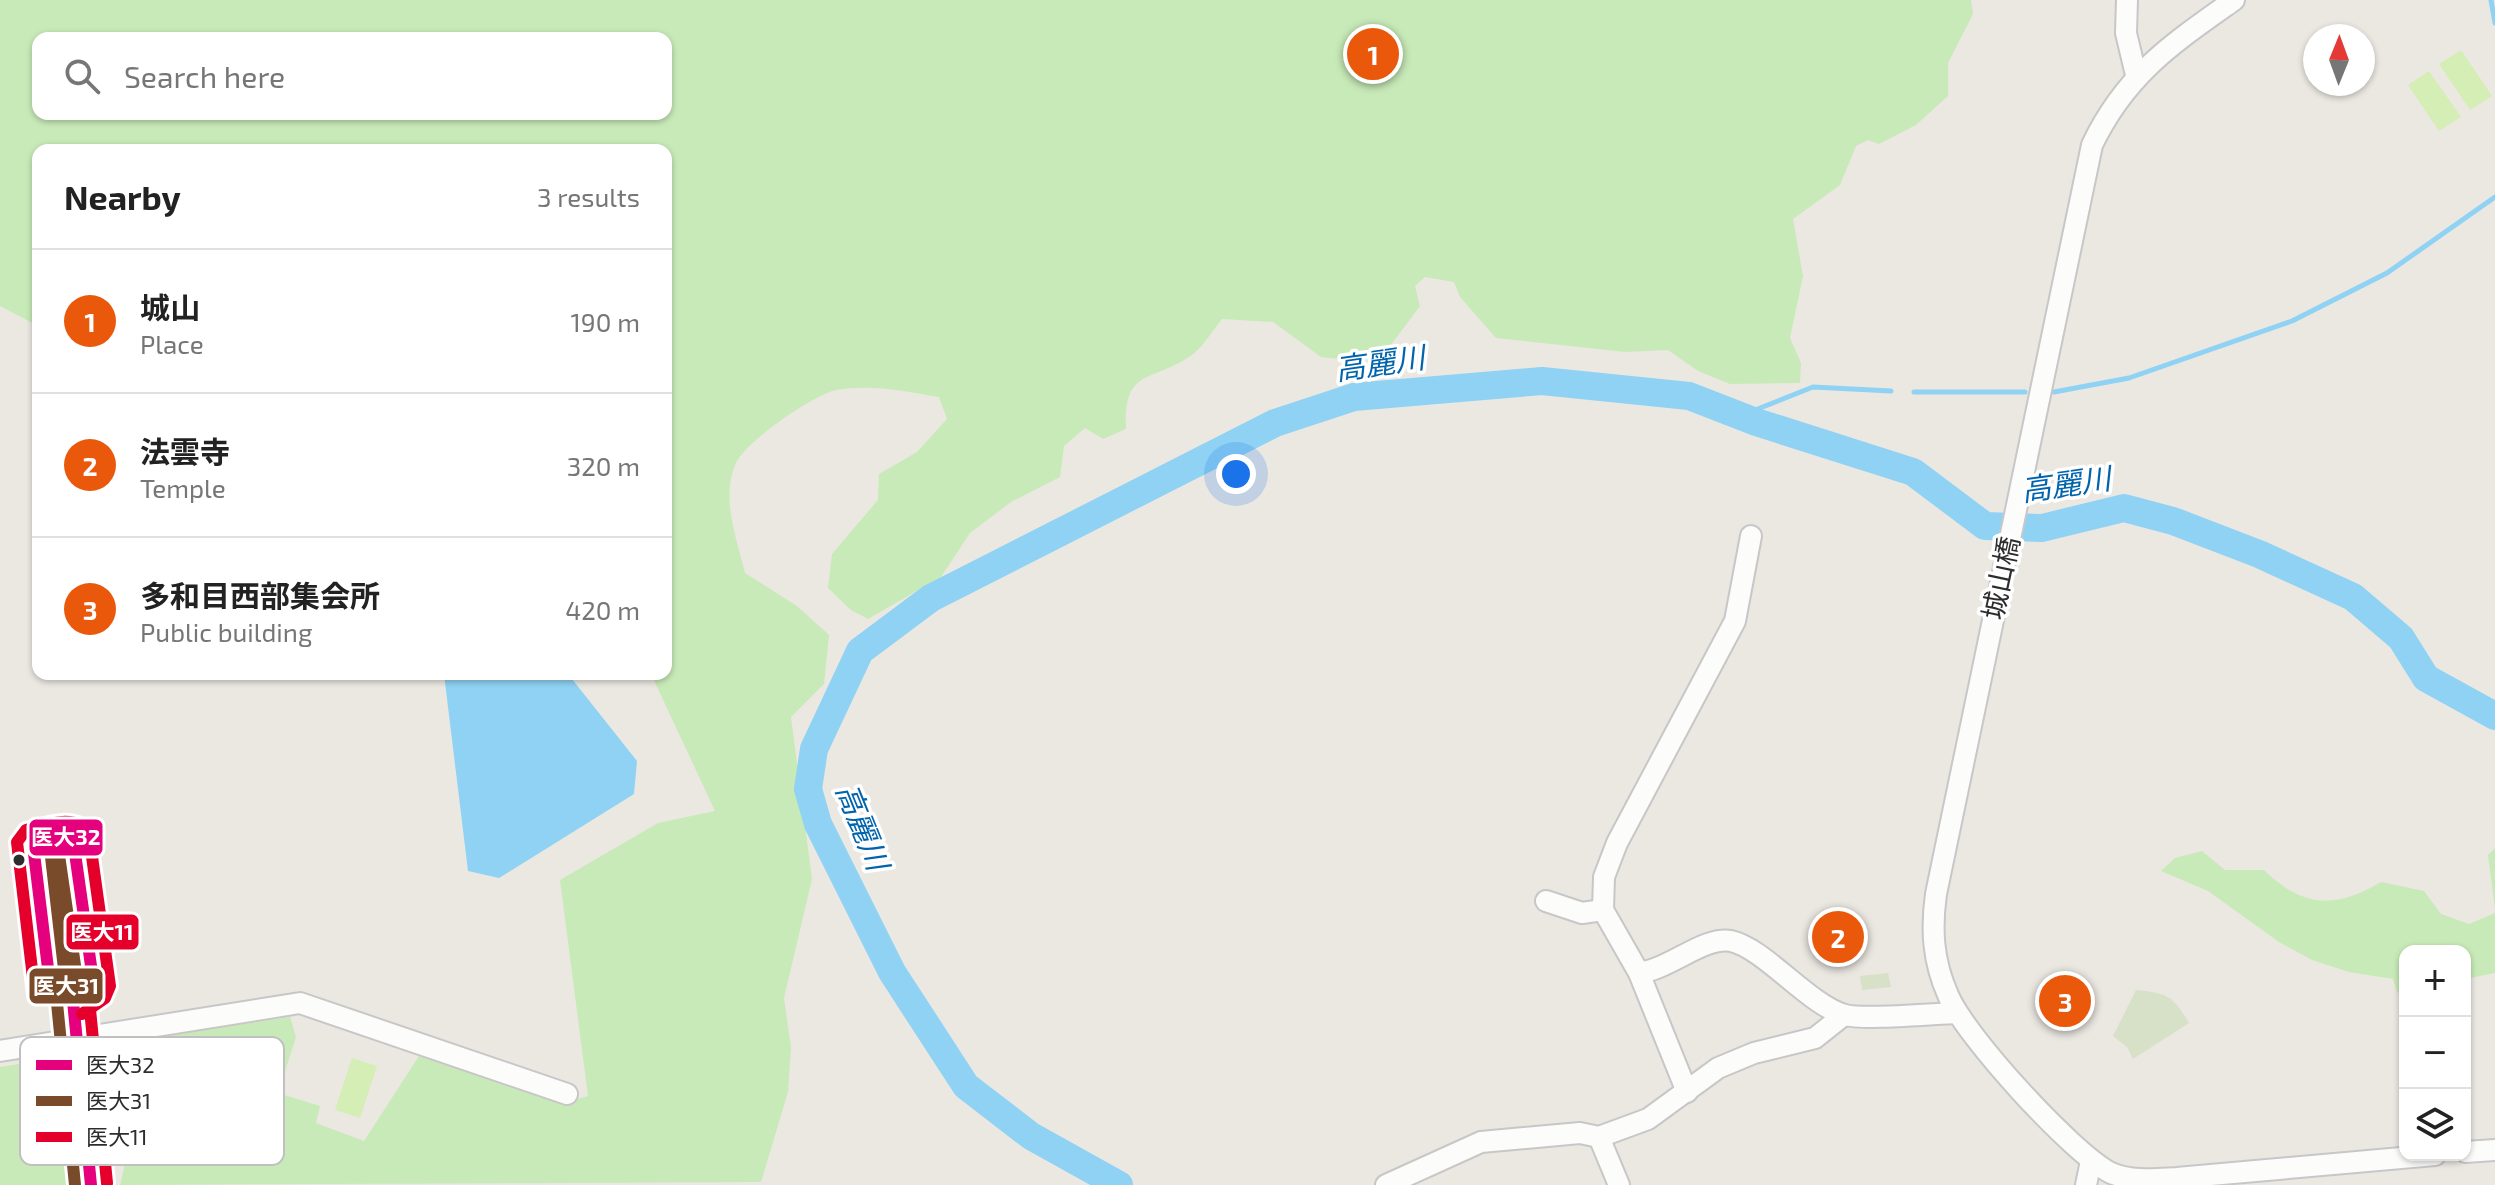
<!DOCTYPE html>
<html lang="en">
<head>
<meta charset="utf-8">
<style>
	:root { --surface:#fff; --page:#f2f2f2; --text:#222; --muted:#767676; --line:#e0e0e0; --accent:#ea580c }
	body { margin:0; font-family:"Exo 2","Noto Sans JP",sans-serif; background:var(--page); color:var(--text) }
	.controls { position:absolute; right:24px; bottom:24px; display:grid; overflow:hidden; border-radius:16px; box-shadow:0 2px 6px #0004 }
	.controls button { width:72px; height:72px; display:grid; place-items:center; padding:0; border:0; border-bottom:2px solid var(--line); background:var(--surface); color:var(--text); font:40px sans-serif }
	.compass { position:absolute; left:2303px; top:24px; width:72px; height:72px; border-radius:50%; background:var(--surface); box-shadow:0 2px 6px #0004; rotate:1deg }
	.you { position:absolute; left:1236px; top:474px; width:28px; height:28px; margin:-20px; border:6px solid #fff; border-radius:50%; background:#1a73e8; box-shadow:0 0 0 12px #1a73e833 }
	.badge { display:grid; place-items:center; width:52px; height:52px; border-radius:50%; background:var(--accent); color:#fff; font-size:26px; font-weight:700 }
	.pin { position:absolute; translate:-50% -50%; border:4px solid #fff; box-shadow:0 2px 8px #0006 }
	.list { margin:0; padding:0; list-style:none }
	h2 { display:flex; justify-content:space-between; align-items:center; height:104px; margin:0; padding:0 32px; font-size:34px }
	h2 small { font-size:26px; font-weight:400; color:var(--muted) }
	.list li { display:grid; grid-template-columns:52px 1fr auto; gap:24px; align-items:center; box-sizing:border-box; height:144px; padding:0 32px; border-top:2px solid var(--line) }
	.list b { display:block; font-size:30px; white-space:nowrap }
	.list p { margin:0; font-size:26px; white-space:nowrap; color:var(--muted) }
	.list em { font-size:26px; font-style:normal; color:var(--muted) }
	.icon { flex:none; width:44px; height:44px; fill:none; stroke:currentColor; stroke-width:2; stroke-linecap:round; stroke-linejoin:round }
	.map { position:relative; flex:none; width:2495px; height:1185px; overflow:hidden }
	.search { position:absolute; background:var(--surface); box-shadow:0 2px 6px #0004; left:32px; top:32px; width:640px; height:88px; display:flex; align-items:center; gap:20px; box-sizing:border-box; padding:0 28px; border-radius:16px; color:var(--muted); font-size:30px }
	.panel { position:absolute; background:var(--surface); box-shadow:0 2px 6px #0004; left:32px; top:144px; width:640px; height:536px; border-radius:16px }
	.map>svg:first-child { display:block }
	.green { fill:#c8eab8; fill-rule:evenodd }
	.cemetery { fill:#d6e1c8 }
	.pitch { fill:#d4eeb5 }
	.water { fill:#8fd2f4 }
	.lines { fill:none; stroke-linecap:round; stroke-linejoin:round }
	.stream { stroke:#8fd2f4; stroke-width:5 }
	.river { stroke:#8fd2f4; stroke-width:28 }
	.minor-casing { stroke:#c8c7c7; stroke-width:24 }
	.minor { stroke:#fcfcfb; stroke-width:20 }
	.bus-1-casing { stroke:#fff; stroke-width:18 }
	.bus-2-casing { stroke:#fff; stroke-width:18 }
	.bus-3-casing { stroke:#fff; stroke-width:18 }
	.bus-1 { stroke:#e5007d; stroke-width:12 }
	.bus-2 { stroke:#7a4b2a; stroke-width:12 }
	.bus-3 { stroke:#e4002b; stroke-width:12 }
	.bus-dot { fill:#2d2d2d; stroke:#fff; stroke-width:3 }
	.labels { text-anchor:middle; stroke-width:7; stroke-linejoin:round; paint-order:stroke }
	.street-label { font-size:28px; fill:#2d2d2d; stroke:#fff }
	.water-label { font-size:30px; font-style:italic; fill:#0064ad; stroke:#fff }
	.key { fill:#fff; stroke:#c0c0c0; stroke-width:2 }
	.key-label { font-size:22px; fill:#2d2d2d }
	.line-badge { stroke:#fff; stroke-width:3 }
	.badge-label { font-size:22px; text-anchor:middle; font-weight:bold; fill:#fff }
</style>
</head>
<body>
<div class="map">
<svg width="2495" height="1185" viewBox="0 0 2495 1185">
	<rect width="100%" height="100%" fill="#ebe8e2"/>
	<g class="green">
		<path d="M0 0H1971L1973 14 1948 63V96L1916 125 1879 144 1868 140 1856 146 1840 185 1793 219 1803 276 1790 338 1801 363 1800 383 1730 384 1698 371 1668 350 1625 352 1496 338 1460 297 1454 282 1425 277 1415 286 1420 306 1390 346 1349 360 1321 357 1273 322 1222 319C1212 331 1202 349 1189 357 1148 383 1124 369 1126 429L1103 439 1085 428 1064 446 1060 477 1011 502 970 533 941 577 868 619 851 610 828 588 832 554 878 500 879 474 917 452 947 419 939 397C905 391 871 384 836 390 813 395 743 443 735 465 721 500 737 539 745 573L797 606 829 635 824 684 791 717 812 879 784 998 791 1047 788 1092 761 1182 120 1185 131 1139 119 1043 290 1017 296 1037 278 1093 320 1106 316 1123 364 1141 419 1056 570 1101 588 1096 560 880 658 823 715 811 651 674H666V150H38V326L0 306ZM38 38H666V114H38Z"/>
		<path d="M2495 848V910L2488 855Z"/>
		<path d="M2202 851 2225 870H2264C2303 908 2336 909 2381 882L2424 891 2441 914 2469 924 2495 913V973L2465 979V951H2405V996L2397 992 2393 979 2349 972 2312 960 2279 942 2208 891 2161 871 2175 858Z"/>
		<path d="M50 1059 67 1085 76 1185H0V1067Z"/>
	</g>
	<g class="cemetery">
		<path d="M1888 973 1891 987 1862 990 1860 976Z"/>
		<path d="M2136 990C2168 993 2173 996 2189 1023L2133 1059 2127 1047 2113 1036Z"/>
	</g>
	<g class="pitch">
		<path d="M2461 50 2492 96 2470 110 2439 64Z"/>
		<path d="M2429 71 2461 117 2439 131 2408 85Z"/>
		<path d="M352 1058 377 1066 360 1118 335 1110Z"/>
	</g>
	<path class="water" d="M444 674H568L637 761 634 794 499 878 468 871Z"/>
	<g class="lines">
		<g class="stream">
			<path d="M2491 0 2495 23"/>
			<path d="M1914 392H2025"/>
			<path d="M2054 392 2129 378 2292 321 2387 273 2495 197"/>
			<path d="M1740 416 1813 387 1891 391"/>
		</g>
		<path class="river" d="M1119 1185 1031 1136 966 1086 892 972 818 824 808 789 814 749 860 651 931 598 1275 423 1354 397 1542 381 1689 396 1756 422 1913 472 1985 526 2042 528 2124 508 2173 521 2259 554 2353 597 2401 638 2426 678 2495 716"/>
		<g class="minor-casing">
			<g id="minor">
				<path d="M2127 0 2126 33 2136 75"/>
				<path d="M2234 0C2172 44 2126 74 2092 145L1936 894C1931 930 1933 961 1948 995 1964 1035 2073 1154 2111 1173 2132 1182 2156 1179 2177 1178L2435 1155"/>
				<path d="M1546 901 1582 913 1603 910 1639 973 1687 1092"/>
				<path d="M1603 910 1604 877 1617 843 1735 621 1751 536"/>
				<path d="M1639 973C1670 969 1704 936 1731 941 1764 948 1810 1006 1845 1015 1865 1020 1931 1014 1956 1013"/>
				<path d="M0 1051 300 1003 567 1094"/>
				<path d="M1599 1137 1619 1185"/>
				<path d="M2465 1152 2495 1150"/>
				<path d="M1386 1185 1481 1142 1580 1133 1599 1137 1648 1119 1718 1068 1754 1053 1815 1038 1844 1015"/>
				<path d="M2086 1185 2091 1161"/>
			</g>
		</g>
		<use href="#minor" class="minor"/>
		<g class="bus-1-casing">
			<g id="bus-1">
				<path d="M51 993 33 845 68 837 73 839 94 987 73 1001"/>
				<path d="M73 1001 91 1185"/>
			</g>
		</g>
		<g class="bus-2-casing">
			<g id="bus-2">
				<path d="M59 855 77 979 66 986 51 857Z"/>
				<path d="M57 1003 75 1185"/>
			</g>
		</g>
		<g class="bus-3-casing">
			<g id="bus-3">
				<path d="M35 995 17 842 26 830C46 825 77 812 89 835L110 986 105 998 82 1014"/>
				<path d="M89 999 107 1183"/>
			</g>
		</g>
		<use href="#bus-1" class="bus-1"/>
		<use href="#bus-2" class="bus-2"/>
		<use href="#bus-3" class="bus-3"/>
	</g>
	<circle class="bus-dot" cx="19" cy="860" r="7"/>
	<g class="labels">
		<g class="street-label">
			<text transform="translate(2001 578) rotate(-78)" y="10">城山橋</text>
		</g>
		<g class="water-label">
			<text transform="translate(1380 364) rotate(-8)" y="10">高麗川</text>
			<text transform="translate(2066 485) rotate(-8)" y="10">高麗川</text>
			<text transform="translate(862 827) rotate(68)" y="10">高麗川</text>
		</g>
	</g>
	<rect x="20" y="1037" width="264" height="128" rx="12" class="key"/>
	<rect x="36" y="1060" width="36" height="10" fill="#e5007d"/>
	<rect x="36" y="1096" width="36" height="10" fill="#7a4b2a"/>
	<rect x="36" y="1132" width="36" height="10" fill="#e4002b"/>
	<g class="key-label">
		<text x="86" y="1073">医大32</text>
		<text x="86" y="1109">医大31</text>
		<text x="86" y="1145">医大11</text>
	</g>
	<g class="line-badge">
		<rect x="28" y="818" width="76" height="39" rx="8" fill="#e5007d"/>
		<rect x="65" y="913" width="75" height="38" rx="8" fill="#e4002b"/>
		<rect x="28" y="967" width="76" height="38" rx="8" fill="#7a4b2a"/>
	</g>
	<g class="badge-label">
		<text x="66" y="845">医大32</text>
		<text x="102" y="940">医大11</text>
		<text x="66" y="994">医大31</text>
	</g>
</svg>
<div class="controls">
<button>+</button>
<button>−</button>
<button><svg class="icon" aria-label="layers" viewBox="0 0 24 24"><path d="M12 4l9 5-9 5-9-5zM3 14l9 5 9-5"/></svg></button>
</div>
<svg class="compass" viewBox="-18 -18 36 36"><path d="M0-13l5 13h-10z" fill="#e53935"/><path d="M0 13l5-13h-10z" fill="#767676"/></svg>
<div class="you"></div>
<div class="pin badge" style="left:1373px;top:54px">1</div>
<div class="pin badge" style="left:1838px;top:937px">2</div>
<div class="pin badge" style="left:2065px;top:1001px">3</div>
<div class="search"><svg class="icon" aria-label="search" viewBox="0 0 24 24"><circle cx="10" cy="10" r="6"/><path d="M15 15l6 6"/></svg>Search here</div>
<section class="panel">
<h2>Nearby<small>3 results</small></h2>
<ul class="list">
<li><span class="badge">1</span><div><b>城山</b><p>Place</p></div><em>190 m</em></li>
<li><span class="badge">2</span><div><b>法雲寺</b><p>Temple</p></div><em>320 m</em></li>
<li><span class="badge">3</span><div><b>多和目西部集会所</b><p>Public building</p></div><em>420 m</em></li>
</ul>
</section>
</div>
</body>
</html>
